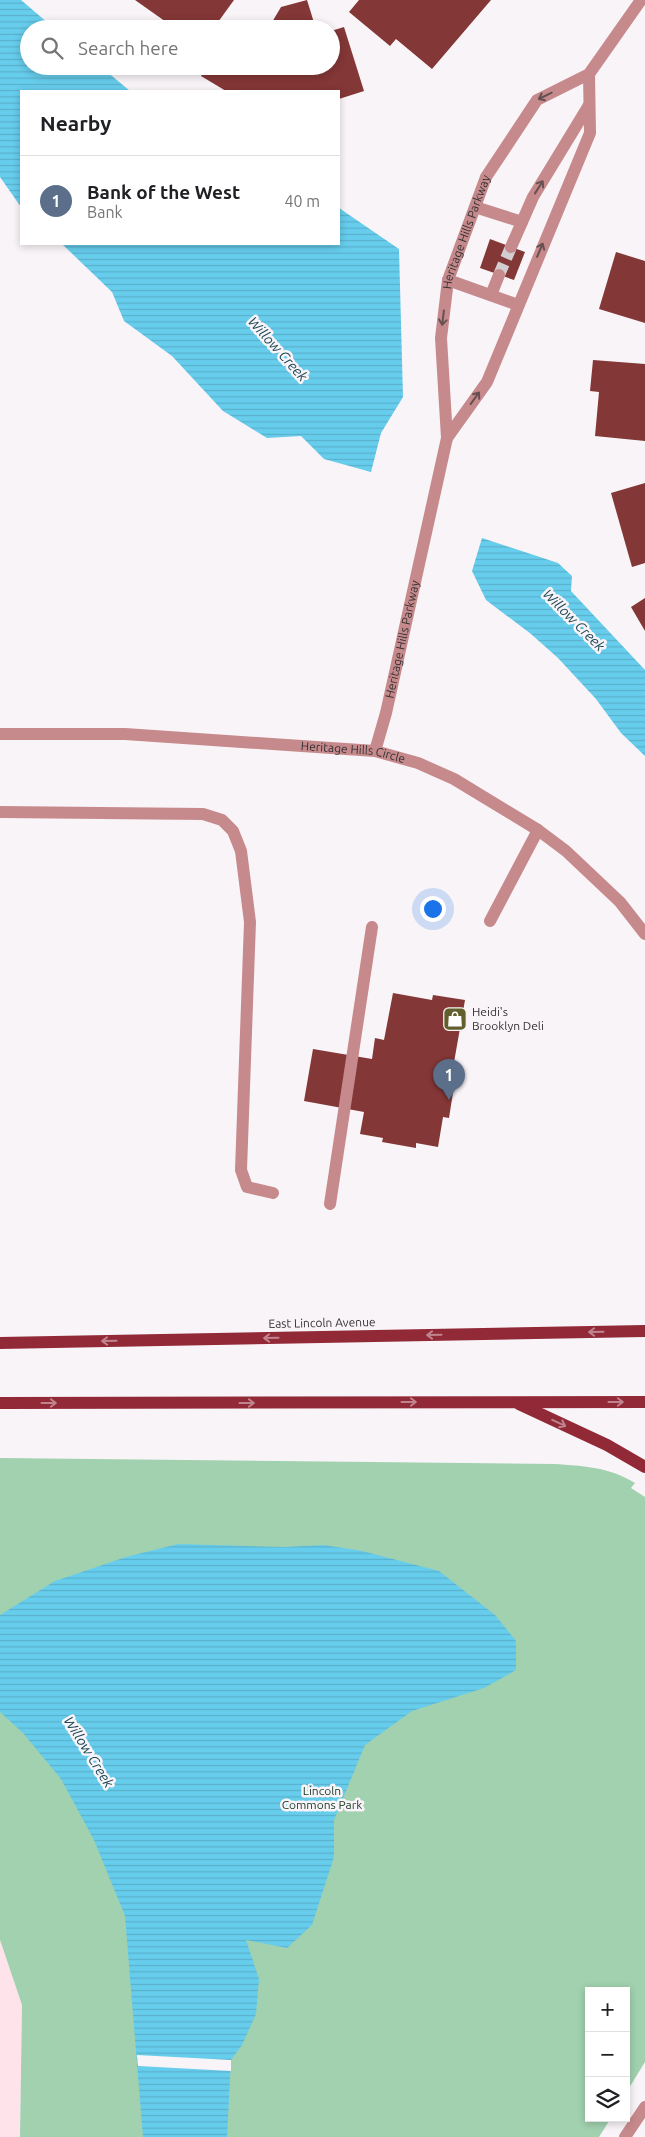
<!DOCTYPE html>
<html lang="en">
<head>
<meta charset="utf-8">
<style>
	:root { --surface:#fff; --page:#f6f6f6; --text:#202124; --muted:#757577; --line:#e0e0e0; --accent:#db2777 }
	body { margin:0; font-family:Ubuntu,sans-serif; background:var(--page); color:var(--text) }
	.controls { position:absolute; right:15px; bottom:15px; display:grid; overflow:hidden; border-radius:0px; box-shadow:0 2px 8px #0003 }
	.controls button { width:45px; height:45px; display:grid; place-items:center; padding:0; border:0; border-bottom:1px solid var(--line); background:var(--surface); color:var(--text); font:25px sans-serif }
	.you { position:absolute; left:432px; top:908px; width:18px; height:18px; margin:-12px; border:4px solid #fff; border-radius:50%; background:#1a73e8; box-shadow:0 0 0 8px #1a73e833 }
	.badge { display:grid; place-items:center; width:32px; height:32px; border-radius:50%; background:var(--accent); color:#fff; font-size:16px; font-weight:700 }
	.pin { position:absolute; translate:-50% -41px; filter:drop-shadow(0 1px 2px #0008) }
	.pin::after { content:''; position:absolute; top:26px; width:18px; height:15px; background:inherit; clip-path:polygon(0 0,100% 0,50% 100%) }
	.list { margin:0; padding:0; list-style:none }
	h2 { display:flex; justify-content:space-between; align-items:center; height:65px; margin:0; padding:0 20px; font-size:21px }
	h2 small { font-size:16px; font-weight:400; color:var(--muted) }
	.list li { display:grid; grid-template-columns:32px 1fr auto; gap:15px; align-items:center; box-sizing:border-box; height:90px; padding:0 20px; border-top:1px solid var(--line) }
	.list b { display:block; font-size:19px; white-space:nowrap }
	.list p { margin:0; font-size:16px; white-space:nowrap; color:var(--muted) }
	.list em { font-size:16px; font-style:normal; color:var(--muted) }
	.icon { flex:none; width:28px; height:28px; fill:none; stroke:currentColor; stroke-width:2; stroke-linecap:round; stroke-linejoin:round }
	.map { position:relative; flex:none; width:645px; height:2137px; overflow:hidden }
	.search { position:absolute; background:var(--surface); box-shadow:0 2px 8px #0003; left:20px; top:20px; width:320px; height:55px; display:flex; align-items:center; gap:12px; box-sizing:border-box; padding:0 18px; border-radius:28px; color:var(--muted); font-size:19px }
	.panel { position:absolute; background:var(--surface); box-shadow:0 2px 8px #0003; left:20px; top:90px; width:320px; height:155px; border-radius:0px }
	.map>svg:first-child { display:block }
	.commercial { fill:#fee4ea }
	.green { fill:#a1d1af }
	.water { fill:url(#water-rules) }
	.pier { fill:#f9f4f8 }
	.building { fill:#833736 }
	.lines { fill:none; stroke-linecap:round; stroke-linejoin:round }
	.minor-tunnel { stroke:#d1cdd1; stroke-width:12; stroke-dasharray:12 6; stroke-linecap:butt }
	.minor { stroke:#c78a8c; stroke-width:12 }
	.major { stroke:#922937; stroke-width:12 }
	.oneway { stroke:#675052 }
	.oneway2 { stroke:#c0848e }
	.labels { text-anchor:middle; stroke-width:5; stroke-linejoin:round; paint-order:stroke }
	.street-label { font-size:12px; fill:#333133; stroke:#f9f4f8 }
	.poi-label { font-size:12px; fill:#333133; stroke:#f9f4f8; text-anchor:start }
	.park-label { font-size:12px; fill:#163722; stroke:#f9f4f8 }
	.water-label { font-size:14px; font-style:italic; fill:#1a4855; stroke:#f9f4f8 }
</style>
</head>
<body>
<div class="map">
<svg width="645" height="2137" viewBox="0 0 645 2137">
	<defs>
		<pattern id="water-rules" width="6" height="5" patternUnits="userSpaceOnUse" patternTransform="scale(1.25)"><rect width="6" height="5" fill="#66cdec"/><path d="M0 2.5h6" fill="none" stroke="#59b0cb"/></pattern>
	</defs>
	<rect width="100%" height="100%" fill="#f9f4f8"/>
	<path class="commercial" d="M0 1940 22 2005 20 2137H0Z"/>
	<path class="green" d="M0 1458 554 1464C584 1466 609 1467 635 1483L631 1488 645 1497V2062L626 2093V1991H589V2118H611L599 2137H20L22 2005 0 1940Z"/>
	<g class="water">
		<path d="M0 0H21L55 29H29V66H100L130 91H21V207L0 177Z"/>
		<path d="M339 208 399 249 403 397 381 433 371 472 324 459 301 436 267 438 223 411 172 356 124 321 112 292 62 244H339Z"/>
		<path d="M482 538 558 563 572 576 571 591 645 670V756L621 733 596 699 558 658 531 634 486 600 472 571Z"/>
		<path d="M178 1544 284 1547 324 1545 362 1551 439 1571 495 1615 516 1641V1670L484 1688 412 1711 365 1745 334 1820V1857L312 1925 287 1948 246 1940 259 1979 256 2014 242 2045 231 2060 227 2137H143L125 1916 94 1840 61 1779 23 1733 0 1712V1615L55 1581 126 1557Z"/>
	</g>
	<path class="pier" d="M137 2055 231 2060V2071L138 2066Z"/>
	<g class="building">
		<path d="M135 0H234L213 29H176Z"/>
		<path d="M307 0 316 29H268L281 7Z"/>
		<path d="M359 0H491L432 69 396 39 390 46 349 12Z"/>
		<path d="M344 27 364 91 339 99V91H226L201 76 206 66H331V31Z"/>
		<path d="M490 239 525 252 514 280 480 268Z"/>
		<path d="M616 252 645 261V323L599 309Z"/>
		<path d="M593 360 645 364V441L595 436 599 392 590 391Z"/>
		<path d="M645 483V563L632 567 611 493Z"/>
		<path d="M645 598V631L631 607Z"/>
		<path d="M393 993 432 1000 433 995 465 1000 450 1085 454 1086 449 1118 443 1117 438 1147 416 1143V1148L382 1142 383 1138 360 1134 364 1112 304 1101 313 1049 372 1059 375 1038 384 1040Z"/>
	</g>
	<g class="lines">
		<path class="minor-tunnel" d="M499 275 511 247"/>
		<g class="minor">
			<path d="M475 207 522 222"/>
			<path d="M511 247 533 197 589 105"/>
			<path d="M448 280 518 305"/>
			<path d="M491 295 499 275"/>
			<path d="M447 438 487 382 590 133 589 74"/>
			<path id="s1" d="M0 734H125L375 751 418 763 454 779 538 830 566 851 620 902 645 934"/>
			<path id="s2" d="M375 751 386 713 447 438 441 338 448 280 486 177 537 100 589 74 641 0"/>
			<path d="M0 812 203 814 222 820 233 831 241 851 250 922 241 1170 247 1187 273 1193"/>
			<path d="M490 921 538 830"/>
			<path d="M330 1204 372 927"/>
			<path d="M625 2137 645 2107"/>
		</g>
		<g class="major">
			<path d="M0 1343 645 1331"/>
			<path d="M0 1403 645 1402"/>
			<path d="M519 1404 607 1445 645 1467"/>
		</g>
	</g>
	<defs><path id="oneway-shaft" d="M-6 0H5M1.5-3L5.5 0L1.5 3" fill="none" stroke-width="1.6" stroke-linecap="round" stroke-linejoin="round" transform="scale(1.25)"/></defs>
	<g class="oneway">
		<use href="#oneway-shaft" transform="translate(545 96) rotate(154)"/>
		<use href="#oneway-shaft" transform="translate(539 187) rotate(-58)"/>
		<use href="#oneway-shaft" transform="translate(540 250) rotate(-67)"/>
		<use href="#oneway-shaft" transform="translate(443 318) rotate(97)"/>
		<use href="#oneway-shaft" transform="translate(475 398) rotate(-54)"/>
	</g>
	<g class="oneway2">
		<use href="#oneway-shaft" transform="translate(596 1332) rotate(179)"/>
		<use href="#oneway-shaft" transform="translate(434 1335) rotate(179)"/>
		<use href="#oneway-shaft" transform="translate(271 1338) rotate(179)"/>
		<use href="#oneway-shaft" transform="translate(109 1341) rotate(179)"/>
		<use href="#oneway-shaft" transform="translate(409 1402)"/>
		<use href="#oneway-shaft" transform="translate(616 1402)"/>
		<use href="#oneway-shaft" transform="translate(49 1403)"/>
		<use href="#oneway-shaft" transform="translate(247 1403)"/>
		<use href="#oneway-shaft" transform="translate(559 1423) rotate(25)"/>
	</g>
	<defs>
		<g id="shop-square" transform="scale(1.25)"><rect x="-9" y="-9" width="18" height="18" rx="4" fill="#61602c" stroke="#f9f4f8"/><path d="M-5-2.5h2.3a2.7 3.5 0 0 1 5.4 0H5L5.5 6h-11ZM-1.5-2.5h3a1.5 2.3 0 0 0-3 0Z" fill="#fff"/></g>
	</defs>
	<g fill-rule="evenodd">
		<use href="#shop-square" x="455" y="1019"/>
	</g>
	<g class="labels">
		<g class="street-label">
			<text dy="4" stroke="none"><textPath href="#s2" startOffset="531">Heritage Hills Parkway</textPath></text>
			<text dy="4" stroke="none"><textPath href="#s2" startOffset="115">Heritage Hills Parkway</textPath></text>
			<text dy="4" stroke="none"><textPath href="#s1" startOffset="354">Heritage Hills Circle</textPath></text>
			<text transform="translate(322 1323) rotate(-1)" y="4">East Lincoln Avenue</text>
		</g>
		<g class="poi-label">
			<text x="472" y="1016">Heidi's<tspan x="472" dy="14">Brooklyn Deli</tspan></text>
		</g>
		<g class="park-label">
			<text x="322" y="1795">Lincoln<tspan x="322" dy="14">Commons Park</tspan></text>
		</g>
		<g class="water-label">
			<text transform="translate(278 349) rotate(48)" y="5">Willow Creek</text>
			<text transform="translate(574 620) rotate(45)" y="5">Willow Creek</text>
			<text transform="translate(89 1752) rotate(58)" y="5">Willow Creek</text>
		</g>
	</g>
</svg>
<div class="controls">
<button>+</button>
<button>−</button>
<button><svg class="icon" aria-label="layers" viewBox="0 0 24 24"><path d="M12 4l9 5-9 5-9-5zM3 14l9 5 9-5"/></svg></button>
</div>
<div class="you"></div>
<div class="pin badge" style="left:449px;top:1100px;background:#5c6f8a">1</div>
<div class="search"><svg class="icon" aria-label="search" viewBox="0 0 24 24"><circle cx="10" cy="10" r="6"/><path d="M15 15l6 6"/></svg>Search here</div>
<section class="panel">
<h2>Nearby<small></small></h2>
<ul class="list">
<li><span class="badge" style="background:#5c6f8a">1</span><div><b>Bank of the West</b><p>Bank</p></div><em>40 m</em></li>
</ul>
</section>
</div>
</body>
</html>
